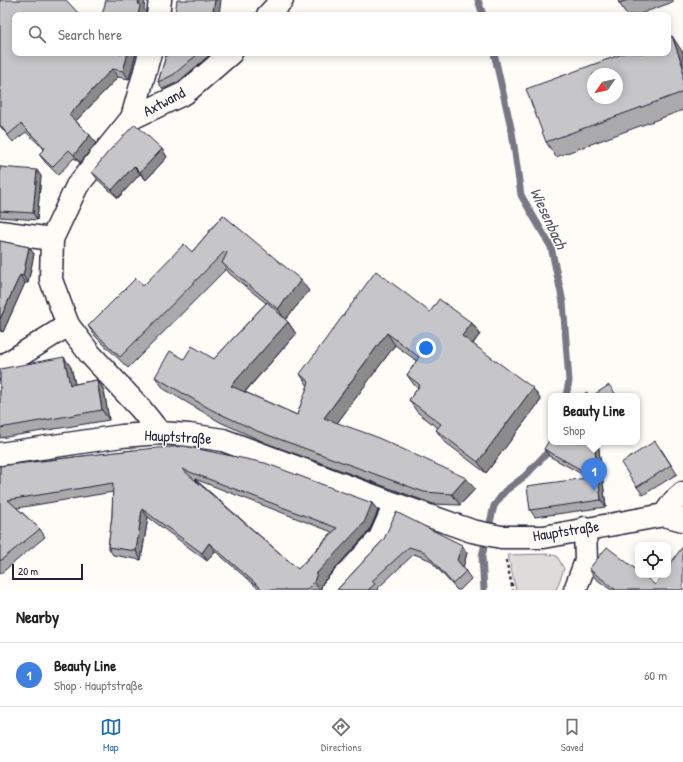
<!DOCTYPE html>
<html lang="en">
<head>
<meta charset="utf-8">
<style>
	:root { --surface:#fff; --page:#f2f2f2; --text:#222; --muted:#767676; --line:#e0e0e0; --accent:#1f6fb2 }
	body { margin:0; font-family:"Patrick Hand",sans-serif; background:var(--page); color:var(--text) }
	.controls { position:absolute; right:12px; bottom:12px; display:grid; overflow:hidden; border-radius:8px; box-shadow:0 2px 10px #0003 }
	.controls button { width:36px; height:36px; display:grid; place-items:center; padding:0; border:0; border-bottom:1px solid var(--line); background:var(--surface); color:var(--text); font:20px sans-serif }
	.compass { position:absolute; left:587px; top:68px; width:36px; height:36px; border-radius:50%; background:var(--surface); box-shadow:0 2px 10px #0003; rotate:236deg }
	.scale { position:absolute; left:12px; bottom:10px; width:71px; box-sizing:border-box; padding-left:4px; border:2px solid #22223b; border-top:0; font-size:11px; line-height:14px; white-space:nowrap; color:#22223b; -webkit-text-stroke:3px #fdfcf7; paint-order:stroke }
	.you { position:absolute; left:426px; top:348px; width:14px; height:14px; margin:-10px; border:3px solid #fff; border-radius:50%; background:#1a73e8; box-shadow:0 0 0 6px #1a73e833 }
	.badge { display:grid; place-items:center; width:26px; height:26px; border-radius:50%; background:var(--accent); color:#fff; font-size:13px; font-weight:700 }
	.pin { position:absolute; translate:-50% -33px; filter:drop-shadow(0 1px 2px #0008) }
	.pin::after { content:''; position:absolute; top:21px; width:14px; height:12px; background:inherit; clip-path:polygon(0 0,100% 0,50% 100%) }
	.popup { position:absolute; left:548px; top:393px; width:92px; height:52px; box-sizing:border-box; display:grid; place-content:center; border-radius:8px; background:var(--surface); filter:drop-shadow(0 1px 3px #0005); font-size:13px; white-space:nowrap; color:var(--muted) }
	.popup b { font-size:15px; color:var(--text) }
	.popup::after { content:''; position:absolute; left:50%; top:100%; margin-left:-8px; border:8px solid transparent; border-top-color:var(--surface) }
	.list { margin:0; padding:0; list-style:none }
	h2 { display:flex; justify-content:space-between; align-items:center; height:52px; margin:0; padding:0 16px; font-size:17px }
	h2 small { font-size:13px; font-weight:400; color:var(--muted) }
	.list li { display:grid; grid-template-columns:26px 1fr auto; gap:12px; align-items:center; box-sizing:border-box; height:64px; padding:0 16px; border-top:1px solid var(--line) }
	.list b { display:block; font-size:15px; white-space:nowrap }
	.list p { margin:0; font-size:13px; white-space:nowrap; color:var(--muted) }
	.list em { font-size:13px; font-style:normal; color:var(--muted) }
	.icon { flex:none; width:22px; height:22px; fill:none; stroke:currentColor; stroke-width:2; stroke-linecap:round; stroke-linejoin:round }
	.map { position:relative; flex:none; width:683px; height:590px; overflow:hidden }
	.search { position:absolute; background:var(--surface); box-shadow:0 2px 10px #0003; left:12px; right:12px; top:12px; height:44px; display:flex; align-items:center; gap:10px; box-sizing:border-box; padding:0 14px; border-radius:8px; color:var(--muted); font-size:15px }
	.sheet { height:116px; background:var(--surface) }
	nav { display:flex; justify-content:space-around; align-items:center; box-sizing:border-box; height:56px; border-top:1px solid var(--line); background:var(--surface); font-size:11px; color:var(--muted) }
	nav a { display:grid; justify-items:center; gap:2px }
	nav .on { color:var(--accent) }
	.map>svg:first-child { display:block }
	.green { fill:#dddcdb; stroke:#807f8b }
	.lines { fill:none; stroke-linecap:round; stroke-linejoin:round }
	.stream { stroke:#787885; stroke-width:7 }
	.street-casing { stroke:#22223b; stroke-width:25 }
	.secondary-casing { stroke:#22223b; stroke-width:25 }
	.path { stroke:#22223b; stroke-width:2.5; stroke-dasharray:3 3; stroke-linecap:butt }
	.street { stroke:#fdfcf7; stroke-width:22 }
	.secondary { stroke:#fdfcf7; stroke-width:22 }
	.wall { fill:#aaaaac; stroke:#22223b; fill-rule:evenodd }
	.shaded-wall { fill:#8b8b8c; stroke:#22223b }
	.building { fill:#c6c6c8; stroke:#22223b; fill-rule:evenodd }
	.labels { text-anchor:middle; stroke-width:3; stroke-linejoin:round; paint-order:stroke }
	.street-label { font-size:15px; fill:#22223b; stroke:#fdfcf7 }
	.water-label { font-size:16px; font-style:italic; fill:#545466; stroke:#fdfcf7 }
</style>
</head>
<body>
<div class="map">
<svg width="683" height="590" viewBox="0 0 683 590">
	<rect width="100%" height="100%" fill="#fdfcf7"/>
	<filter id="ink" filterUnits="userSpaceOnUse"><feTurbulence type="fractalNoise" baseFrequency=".025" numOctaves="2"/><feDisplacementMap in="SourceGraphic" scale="8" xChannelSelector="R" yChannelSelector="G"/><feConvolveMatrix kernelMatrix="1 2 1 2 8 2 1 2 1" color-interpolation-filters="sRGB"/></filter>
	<g filter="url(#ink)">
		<path class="green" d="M548 554 557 556 564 569 556 590H516L508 555Z"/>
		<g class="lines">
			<g class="stream">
				<path d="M478 0 483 15"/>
				<path d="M494 53 512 132 521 195 551 247 563 302 569 381 566 396"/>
				<path d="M484 590 482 556 494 506 505 491 525 476 546 454 553 442"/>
			</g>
			<g class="street-casing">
				<g id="street">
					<path d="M268 15 282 0"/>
					<path d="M132 118 185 93 231 53"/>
					<path d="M0 232 52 239"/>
					<path d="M0 368 68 325"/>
					<path d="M664 515 674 501 683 493"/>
					<path d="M332 590 380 538 395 504"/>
					<path d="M575 590 586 561 585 528"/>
				</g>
			</g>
			<g class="secondary-casing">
				<g id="secondary">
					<path d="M158 15 160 0"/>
					<path d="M150 53 132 118 77 186 52 239 51 280 68 325 90 354 140 408 160 433"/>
					<path d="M0 454 122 436 160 433 189 435 223 440 395 504 472 531 501 537H544L664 515 683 520"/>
				</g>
			</g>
			<path class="path" d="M506 560 513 590"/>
			<use href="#street" class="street"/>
			<use href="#secondary" class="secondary"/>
		</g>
		<g class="wall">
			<path d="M0 0 15 53H136L129 79 118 77 76 121 96 143 80 163 74 158 58 175 45 162 39 154 44 149 26 132 13 142 0 126Z"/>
			<path d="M618 0H673V2L637 15H627L619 3Z"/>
			<path d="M682 51 683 54V110L556 157 546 142Z"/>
			<path d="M167 53H212L178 82 163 89 158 82Z"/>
			<path d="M162 149 167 157 146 180 140 174 118 198 98 180 92 172Z"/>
			<path d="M0 167 41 176 37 220 0 217Z"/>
			<path d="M223 215 309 291 285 320 288 322 296 334 245 392 297 415 308 386 300 374 430 312 472 323 480 334 473 344 541 400 486 473 445 442 436 430 438 428 417 412 409 400 418 388 415 386 407 375 417 361 395 345 337 423 475 489 460 505 433 504 266 443 220 422 164 389 155 377 184 359H214L266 303 230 274 226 269 128 368 96 337 88 326 192 252Z"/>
			<path d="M0 241 29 247 34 254 28 283H25L3 332 0 331Z"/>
			<path d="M71 367 75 384 97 380 104 390 109 420 0 438V369Z"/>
			<path d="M598 442 606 507 535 517 530 510 587 477 549 456 544 449Z"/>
			<path d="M661 449 677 474 643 495 637 487Z"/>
			<path d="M133 450 372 503 378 511 369 531 323 582 320 590H260L215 551 207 561 148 517 141 560 113 555 108 547 112 516 113 492 17 508 40 529 45 537 0 574V466ZM195 479 327 530 332 532 298 569Z"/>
			<path d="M384 539 467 553 463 567 471 579 460 590H457L430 560 414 554 378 588 379 590H337Z"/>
			<path d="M589 569 655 585 683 590H611L595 578Z"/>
		</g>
		<g class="shaded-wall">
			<path d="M139 0H145L144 9 146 12 145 15H138Z"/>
			<path d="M215 0H221L219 15 213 11Z"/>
			<path d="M672 36 682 51 683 54V67Z"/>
			<path d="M128 53H136L129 79 123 71Z"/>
			<path d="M112 69 118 77 74 123 69 115Z"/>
			<path d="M90 135 96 143 80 163 74 155Z"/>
			<path d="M162 149 167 157 146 180 140 172Z"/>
			<path d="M134 166 140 174 118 198 112 190Z"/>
			<path d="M37 170 41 176 37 220 33 213Z"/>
			<path d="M29 247 34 254 28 283 23 276Z"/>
			<path d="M20 275 25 283 3 332 0 329V319Z"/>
			<path d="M301 280 309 291 285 320 278 309Z"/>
			<path d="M288 322 296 334 239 398 231 386Z"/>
			<path d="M472 323 480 334 470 347 462 336Z"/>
			<path d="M387 333 395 345 332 430 324 418Z"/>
			<path d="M64 357 71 367 77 394 70 385Z"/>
			<path d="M97 380 104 390 109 420 102 410Z"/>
			<path d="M533 388 541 400 486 473 478 462Z"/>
			<path d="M594 442H598L606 507 601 500Z"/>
			<path d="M466 478 475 489 460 505 452 494Z"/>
			<path d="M372 503 378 511 369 531 323 582 320 590 314 582 317 573Z"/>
			<path d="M142 509 148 517 141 560 136 551Z"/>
			<path d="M209 543 215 551 207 561 202 553Z"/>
			<path d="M462 545 467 553 463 568 457 560Z"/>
		</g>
		<g class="building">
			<path d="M0 0H66L80 15H15V53H128L123 71 112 69 69 115 90 135 74 155 69 150 52 167 39 154 45 148 21 124 8 135 0 125Z"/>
			<path d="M106 0H139L138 4H140V6L138 15H102Z"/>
			<path d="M177 0H215L213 11 228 15H178V14H175Z"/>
			<path d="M618 0H628L619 3Z"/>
			<path d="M672 36 683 67V92L546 142 526 89 625 53H668V37ZM593 74H617V98H593Z"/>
			<path d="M167 53H199L173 75 158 82Z"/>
			<path d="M135 124 162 149 140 172 134 166 112 190 92 172 108 152Z"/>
			<path d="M0 167 37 170 33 213 0 211Z"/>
			<path d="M223 215 301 280 278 309 222 263 227 253 225 251 120 357 88 326 136 278 143 286 184 244 192 252Z"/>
			<path d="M0 241 29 247 23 276 20 275 0 319Z"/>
			<path d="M376 271 430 312 439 299 472 323 462 336 533 388 478 462 436 430 441 424 409 400 420 385 407 375 419 357 387 333 324 418 374 436 466 478 452 494 424 492 257 431 212 410 155 377 170 351 184 359 192 346 214 359 267 302 288 322 231 386 297 415 309 382 300 374Z"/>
			<path d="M64 357 70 385 97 380 102 410 0 428V369Z"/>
			<path d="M609 385 617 396H592Z"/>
			<path d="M587 392V396H581Z"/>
			<path d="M551 437V442H594L601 500 530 510 527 486 594 477 544 449Z"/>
			<path d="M655 441 671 465 637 487 621 463Z"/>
			<path d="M184 446 265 463 372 503 364 523 317 573 314 582 306 590H263L209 543 202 553 142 509 136 551 108 547 112 516 113 483 8 500 40 529 0 561V466L133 450ZM182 469 337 528 298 569Z"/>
			<path d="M396 512 462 545 457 560 466 571 453 584 425 552 409 547 372 581 375 584 368 590H337L384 539Z"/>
			<path d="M683 546V590H616L589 569 607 547 638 571V575H643L655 585 662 575H668V567Z"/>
		</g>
	</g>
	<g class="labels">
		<g class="street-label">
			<text transform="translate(164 102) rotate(-28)" y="5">Axtwand</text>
			<text transform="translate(178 437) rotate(3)" y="5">Hauptstraße</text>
			<text transform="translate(566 531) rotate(-9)" y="5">Hauptstraße</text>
		</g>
		<g class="water-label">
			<text transform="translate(549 218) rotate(65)" y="6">Wiesenbach</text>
		</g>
	</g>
</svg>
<div class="controls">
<button><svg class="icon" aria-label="locate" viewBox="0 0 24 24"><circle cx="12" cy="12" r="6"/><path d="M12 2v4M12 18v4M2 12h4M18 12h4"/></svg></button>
</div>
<svg class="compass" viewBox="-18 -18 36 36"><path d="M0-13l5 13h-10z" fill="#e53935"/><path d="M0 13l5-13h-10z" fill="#767676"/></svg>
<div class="scale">20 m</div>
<div class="you"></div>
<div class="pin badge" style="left:594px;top:491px;background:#3f7fe0">1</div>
<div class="popup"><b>Beauty Line</b>Shop</div>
<div class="search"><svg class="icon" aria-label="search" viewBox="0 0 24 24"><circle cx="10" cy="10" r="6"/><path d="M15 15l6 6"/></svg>Search here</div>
</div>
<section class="sheet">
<h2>Nearby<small></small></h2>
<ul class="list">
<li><span class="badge" style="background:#3f7fe0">1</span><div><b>Beauty Line</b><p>Shop · Hauptstraße</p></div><em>60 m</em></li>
</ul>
</section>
<nav>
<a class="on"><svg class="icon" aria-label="map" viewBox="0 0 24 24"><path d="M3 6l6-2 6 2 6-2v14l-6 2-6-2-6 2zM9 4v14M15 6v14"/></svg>Map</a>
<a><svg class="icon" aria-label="directions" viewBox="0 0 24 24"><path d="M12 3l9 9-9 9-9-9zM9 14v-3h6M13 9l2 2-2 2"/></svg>Directions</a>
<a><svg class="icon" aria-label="saved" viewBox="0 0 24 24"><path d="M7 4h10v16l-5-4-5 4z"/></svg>Saved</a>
</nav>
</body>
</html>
